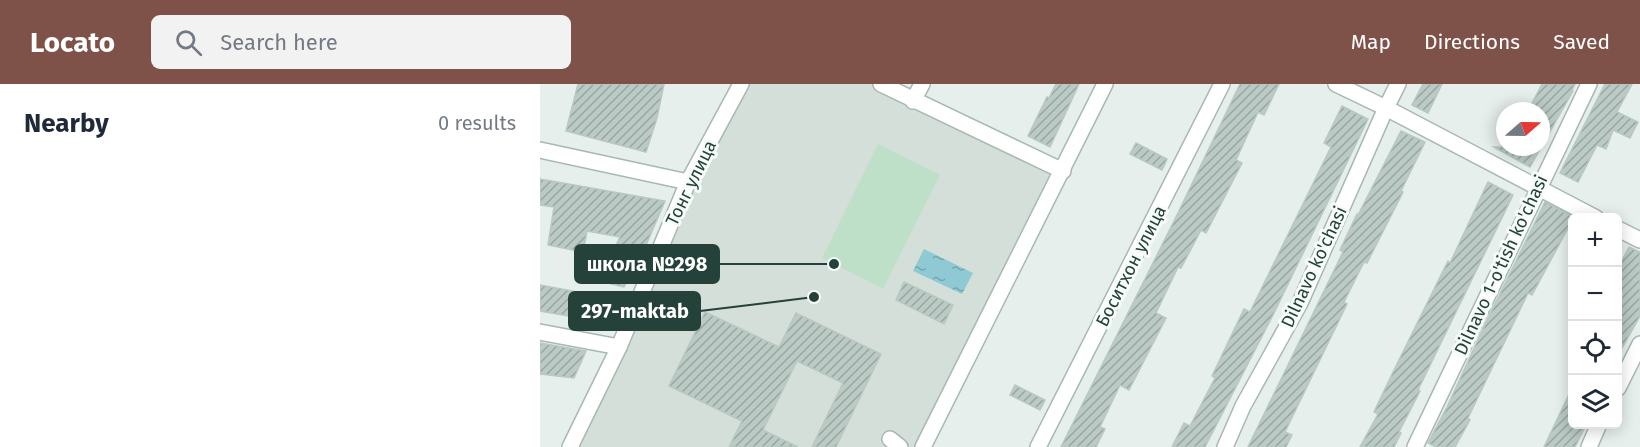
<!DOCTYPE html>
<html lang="en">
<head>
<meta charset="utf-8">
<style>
	:root { --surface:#fff; --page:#f2f2f3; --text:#1f2937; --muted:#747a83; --line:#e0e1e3; --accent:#7f5249 }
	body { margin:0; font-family:"Fira Sans",sans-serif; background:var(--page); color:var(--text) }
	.controls { position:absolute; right:18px; bottom:18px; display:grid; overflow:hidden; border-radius:9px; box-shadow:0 3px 15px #0003 }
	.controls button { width:54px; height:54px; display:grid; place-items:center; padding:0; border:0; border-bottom:2px solid var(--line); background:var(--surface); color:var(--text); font:30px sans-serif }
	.compass { position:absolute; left:956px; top:18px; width:54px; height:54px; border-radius:50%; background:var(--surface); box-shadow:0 3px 15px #0003; rotate:70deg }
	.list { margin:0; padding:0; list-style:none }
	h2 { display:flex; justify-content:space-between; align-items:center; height:78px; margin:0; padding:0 24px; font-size:26px }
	h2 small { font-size:20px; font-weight:400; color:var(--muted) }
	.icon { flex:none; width:33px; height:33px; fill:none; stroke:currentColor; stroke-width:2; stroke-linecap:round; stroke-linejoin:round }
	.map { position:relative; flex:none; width:1100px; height:363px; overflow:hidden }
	header { display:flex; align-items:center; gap:36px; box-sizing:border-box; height:84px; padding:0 30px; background:var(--accent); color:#fff }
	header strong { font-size:28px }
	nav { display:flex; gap:33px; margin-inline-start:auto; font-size:21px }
	.search { width:420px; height:54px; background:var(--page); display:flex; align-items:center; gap:15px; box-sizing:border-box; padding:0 21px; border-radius:9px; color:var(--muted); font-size:22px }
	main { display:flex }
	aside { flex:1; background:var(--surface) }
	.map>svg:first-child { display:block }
	.built { fill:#d4dfda }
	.green { fill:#bfe0c8 }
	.water { fill:url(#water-ripples) }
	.building { fill:url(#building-hatch); stroke:#b8c9c2; stroke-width:1.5 }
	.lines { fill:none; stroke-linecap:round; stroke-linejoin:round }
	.minor-casing { stroke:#a8b8b2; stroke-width:18 }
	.minor { stroke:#fff; stroke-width:15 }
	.labels { text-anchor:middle; stroke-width:6; stroke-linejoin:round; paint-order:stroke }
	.street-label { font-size:18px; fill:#24423a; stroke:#f7fbf9 }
	.leader { fill:none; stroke:#24423a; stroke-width:2 }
	.callout-dot { fill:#24423a; stroke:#f7fbf9; stroke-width:2 }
	.callout { fill:#24423a; stroke:#24423a; stroke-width:2 }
	.callout-label { font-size:20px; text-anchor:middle; font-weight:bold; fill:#fff }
</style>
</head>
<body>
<header>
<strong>Locato</strong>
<div class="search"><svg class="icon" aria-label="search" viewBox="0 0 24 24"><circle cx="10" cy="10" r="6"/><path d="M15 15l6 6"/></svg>Search here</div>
<nav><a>Map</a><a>Directions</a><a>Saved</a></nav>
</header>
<main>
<aside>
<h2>Nearby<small>0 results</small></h2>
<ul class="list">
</ul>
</aside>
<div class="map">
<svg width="1100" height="363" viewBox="0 0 1100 363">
	<defs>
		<pattern id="water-ripples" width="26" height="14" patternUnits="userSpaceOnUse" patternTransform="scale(1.5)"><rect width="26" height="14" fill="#8ec9d4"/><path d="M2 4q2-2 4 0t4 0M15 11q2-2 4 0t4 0" fill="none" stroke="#74a5ad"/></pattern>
		<pattern id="building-hatch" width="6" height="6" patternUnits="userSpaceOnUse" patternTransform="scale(1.5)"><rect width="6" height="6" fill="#bbcac4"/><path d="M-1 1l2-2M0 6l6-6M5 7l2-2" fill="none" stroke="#98a6a0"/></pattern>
	</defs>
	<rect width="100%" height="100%" fill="#e6efeb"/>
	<path class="built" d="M201 0H341L523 87 383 363H30Z"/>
	<path class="green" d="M338 60 400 91 343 205 282 174Z"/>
	<path class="water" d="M384 165 433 189 422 210 373 187Z"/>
	<g class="building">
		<path d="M38 0H124L117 34 106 68 26 47Z"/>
		<path d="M516 0H539L510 63 488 52 507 13 509 14Z"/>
		<path d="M700 0H739L724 31 718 28 696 76 702 79 666 149 661 146 641 184 638 183 616 229 626 234 589 306 580 301 560 343 565 345 556 363H521L636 133Z"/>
		<path d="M883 0H902L888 29 872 21Z"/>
		<path d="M1002 0H1035L1032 6 1033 7 990 83 954 63H1001V27H988Z"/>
		<path d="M1065 0H1092L1077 28 1098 38 1090 54 1073 46 1066 65 1057 61 1038 98 1020 89Z"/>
		<path d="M802 22 828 35 734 229 665 363H632L644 339 650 342 675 294 672 292 704 225 710 228 734 179 791 63 784 59Z"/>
		<path d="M861 47 885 58 861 107 863 108 827 179 824 178 804 218 807 220 745 348 752 351 746 363H708L803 168 800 166 817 130 818 131Z"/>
		<path d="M596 59 627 75 622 86 590 70Z"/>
		<path d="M0 95 125 117 107 159 84 203 59 197 80 153 47 147 43 168 8 161 14 123 0 121Z"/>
		<path d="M948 98 973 111 878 306 880 307 859 348 861 349 854 363H820L838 330 834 328 854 286 908 177 910 179Z"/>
		<path d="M1005 118 1034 133 992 211 988 209 928 334 930 336 915 363H896L888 359 907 323 947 236Z"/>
		<path d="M1089 163 1100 168V232L1077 273V222L1084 209 1077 206V186Z"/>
		<path d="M364 198 413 221 404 240 356 216Z"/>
		<path d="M0 201 38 208 35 221 73 227 71 242 39 237 40 234 0 227Z"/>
		<path d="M165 228 239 263 256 229 341 270 296 363H272L303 299 257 277 223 346 258 363H189L202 337 129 302Z"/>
		<path d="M0 259 46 267 34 294 0 290Z"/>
		<path d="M475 301 505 316 500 326 470 311Z"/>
		<path d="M1032 304V340L1045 343 1035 363H1004Z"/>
	</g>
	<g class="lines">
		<g class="minor-casing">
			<g id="minor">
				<path d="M341 0 523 87"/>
				<path d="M796 0 846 24 1056 134"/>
				<path d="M373 17 382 0"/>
				<path d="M0 66 148 98"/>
				<path d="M1078 145 1100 156"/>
				<path d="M0 248 79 263"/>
				<path d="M1078 304 1100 260"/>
				<path d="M350 355 360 363"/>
				<path d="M30 363 79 263 148 98 201 0"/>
				<path d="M383 363 565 0"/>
				<path d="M498 363 682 0"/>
				<path d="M685 363 703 322 760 219 846 24 858 0"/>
				<path d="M875 363 1049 0"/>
				<path d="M1049 363 1059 340"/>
			</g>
		</g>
		<use href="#minor" class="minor"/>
	</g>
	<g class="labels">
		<g class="street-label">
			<text transform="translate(151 99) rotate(-64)" y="6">Тонг улица</text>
			<text transform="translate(961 181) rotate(-65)" y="6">Dilnavo 1-o'tish ko'chasi</text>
			<text transform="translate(591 182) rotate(-63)" y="6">Боситхон улица</text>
			<text transform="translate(774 183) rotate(-65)" y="6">Dilnavo ko'chasi</text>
		</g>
	</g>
	<path class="leader" d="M294 180L179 180M274 213L160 227"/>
	<g class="callout-dot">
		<circle cx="294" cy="180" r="6"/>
		<circle cx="274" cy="213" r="6"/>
	</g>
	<g class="callout">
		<rect x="35" y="161" width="144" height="38" rx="6"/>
		<rect x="29" y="208" width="131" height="38" rx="6"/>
	</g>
	<g class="callout-label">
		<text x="107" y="187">школа №298</text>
		<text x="95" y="234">297-maktab</text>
	</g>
</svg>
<div class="controls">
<button>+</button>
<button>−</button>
<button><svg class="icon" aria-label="locate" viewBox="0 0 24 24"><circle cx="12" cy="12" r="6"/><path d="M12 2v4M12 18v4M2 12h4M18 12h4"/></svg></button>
<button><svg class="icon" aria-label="layers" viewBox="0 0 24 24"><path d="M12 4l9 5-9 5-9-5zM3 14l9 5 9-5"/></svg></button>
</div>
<svg class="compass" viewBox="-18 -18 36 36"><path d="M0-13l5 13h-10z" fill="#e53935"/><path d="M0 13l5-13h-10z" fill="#747a83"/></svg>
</div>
</main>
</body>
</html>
